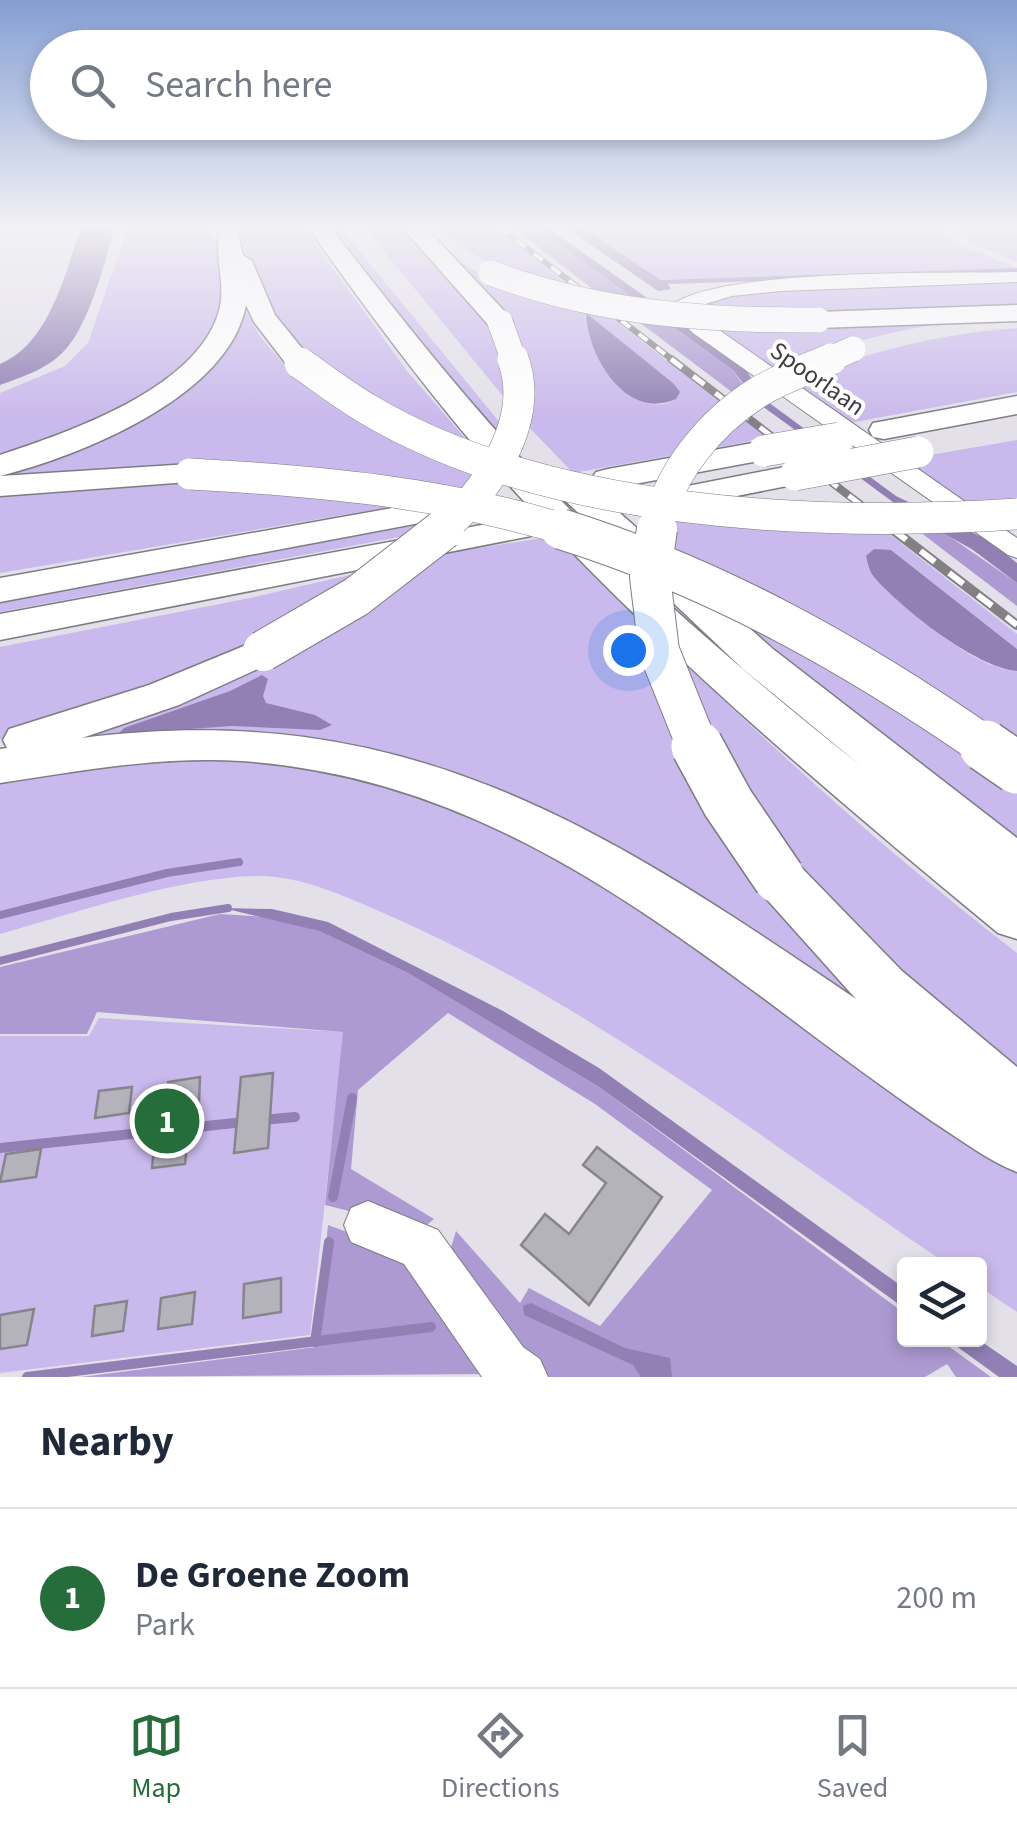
<!DOCTYPE html>
<html lang="en">
<head>
<meta charset="utf-8">
<style>
	:root { --surface:#fff; --page:#f2f2f3; --text:#1f2937; --muted:#747a83; --line:#e0e1e3; --accent:#256d3a }
	body { margin:0; font-family:"Source Sans 3",sans-serif; background:var(--page); color:var(--text) }
	.controls { position:absolute; right:30px; bottom:30px; display:grid; overflow:hidden; border-radius:10px; box-shadow:0 5px 15px #0003 }
	.controls button { width:90px; height:90px; display:grid; place-items:center; padding:0; border:0; border-bottom:2px solid var(--line); background:var(--surface); color:var(--text); font:50px sans-serif }
	.you { position:absolute; left:628px; top:650px; width:35px; height:35px; margin:-25px; border:8px solid #fff; border-radius:50%; background:#1a73e8; box-shadow:0 0 0 15px #1a73e833 }
	.badge { display:grid; place-items:center; width:65px; height:65px; border-radius:50%; background:var(--accent); color:#fff; font-size:32px; font-weight:700 }
	.pin { position:absolute; translate:-50% -50%; border:5px solid #fff; box-shadow:0 2px 10px #0006 }
	.list { margin:0; padding:0; list-style:none }
	h2 { display:flex; justify-content:space-between; align-items:center; height:130px; margin:0; padding:0 40px; font-size:42px }
	h2 small { font-size:32px; font-weight:400; color:var(--muted) }
	.list li { display:grid; grid-template-columns:65px 1fr auto; gap:30px; align-items:center; box-sizing:border-box; height:180px; padding:0 40px; border-top:2px solid var(--line) }
	.list b { display:block; font-size:38px; white-space:nowrap }
	.list p { margin:0; font-size:32px; white-space:nowrap; color:var(--muted) }
	.list em { font-size:32px; font-style:normal; color:var(--muted) }
	.icon { flex:none; width:55px; height:55px; fill:none; stroke:currentColor; stroke-width:2; stroke-linecap:round; stroke-linejoin:round }
	.map { position:relative; flex:none; width:1017px; height:1377px; overflow:hidden }
	.search { position:absolute; background:var(--surface); box-shadow:0 5px 15px #0003; left:30px; right:30px; top:30px; height:110px; display:flex; align-items:center; gap:25px; box-sizing:border-box; padding:0 35px; border-radius:55px; color:var(--muted); font-size:38px }
	.sheet { height:310px; background:var(--surface) }
	nav { display:flex; justify-content:space-around; align-items:center; box-sizing:border-box; height:140px; border-top:2px solid var(--line); background:var(--surface); font-size:28px; color:var(--muted) }
	nav a { display:grid; justify-items:center; gap:5px }
	nav .on { color:var(--accent) }
	.map>svg:first-child { display:block }
	.green { fill:#cab9ec; fill-rule:evenodd }
	.forest { fill:#ad9ad2 }
	.water { fill:#9280b5 }
	.lines { fill:none; stroke-linecap:round; stroke-linejoin:round }
	.stream-far1 { stroke:#9280b5; stroke-width:8 }
	.stream { stroke:#9280b5; stroke-width:10 }
	.building { fill:#b4b2bb; stroke:#87848d; stroke-width:2.5 }
	.minor-casing { stroke:#7d7b83; stroke-width:2 }
	.highway-casing { stroke:#7d7b83; stroke-width:3 }
	.minor { fill:#fff; fill-rule:evenodd }
	.highway { fill:#fff; fill-rule:evenodd }
	.rail-far2-casing { stroke:#828085; stroke-width:6 }
	.rail-far1-casing { stroke:#828085; stroke-width:8 }
	.rail-casing { stroke:#828085; stroke-width:10 }
	.rail-far2 { stroke:#fff; stroke-width:4; stroke-dasharray:11; stroke-linecap:butt }
	.rail-far1 { stroke:#fff; stroke-width:5; stroke-dasharray:14; stroke-linecap:butt }
	.rail { stroke:#fff; stroke-width:6; stroke-dasharray:18; stroke-linecap:butt }
	.highway-bridge-far3-casing { stroke:#7d7b83; stroke-width:26; stroke-linecap:butt }
	.highway-bridge-far2-casing { stroke:#7d7b83; stroke-width:32; stroke-linecap:butt }
	.highway-bridge-far1-casing { stroke:#7d7b83; stroke-width:42; stroke-linecap:butt }
	.highway-bridge-casing { stroke:#7d7b83; stroke-width:54; stroke-linecap:butt }
	.highway-bridge-far3 { stroke:#fff; stroke-width:25 }
	.highway-bridge-far2 { stroke:#fff; stroke-width:31 }
	.highway-bridge-far1 { stroke:#fff; stroke-width:40 }
	.highway-bridge { stroke:#fff; stroke-width:51 }
	.labels { text-anchor:middle; stroke-width:8; stroke-linejoin:round; paint-order:stroke }
	.far-street-label { font-size:25px; fill:#3c3b3e; stroke:#fff }
</style>
</head>
<body>
<div class="map">
<svg width="1017" height="1377" viewBox="0 0 1017 1377">
	<rect width="100%" height="100%" fill="#e3e0e9"/>
	<g class="green">
		<path d="M128 227H211C217 250 227 278 224 303 215 384 64 433 0 459V393L65 366 88 343Z"/>
		<path d="M237 227H303L407 371 504 483 425 501 0 573V491L170 467 0 479V469L159 399 239 298 259 335 286 367 279 326 260 290Z"/>
		<path d="M328 227H340L505 429 499 441Z"/>
		<path d="M364 227H405L511 322 455 260 486 276 488 264 433 227H493L764 435 747 442 573 473 526 424ZM585 314 673 383 678 397C635 430 593 346 585 314Z"/>
		<path d="M581 227H938L957 244 1017 268 661 280Z"/>
		<path d="M951 227H1017V262L973 244Z"/>
		<path d="M1017 279V306L806 314 684 306 733 291Z"/>
		<path d="M976 319C903 327 839 344 771 370L698 323Z"/>
		<path d="M1017 328V392L844 424 788 383C864 353 935 334 1017 328Z"/>
		<path d="M1017 440V504L971 509 901 460Z"/>
		<path d="M675 516 888 533 1017 634V649L891 550 872 575C907 606 968 668 1017 671V751L671 553Z"/>
		<path d="M444 520 431 531 0 612V602Z"/>
		<path d="M561 535C703 687 852 825 1017 953V1085L899 1037 406 763 32 747 8 737 0 739V647L250 598 441 554Z"/>
		<path d="M688 580 1017 781V838Z"/>
		<path d="M158 759 264 760 397 785 564 856 793 1012 1017 1172V1312L980 1287V1264H947C768 1143 588 1002 388 915 349 898 303 876 259 876 183 876 75 913 0 934V778Z"/>
		<path d="M99 1018 344 1032 310 1335 0 1373V1036H89Z"/>
	</g>
	<g class="forest">
		<path d="M512 227H535L643 305 606 299Z"/>
		<path d="M631 316 664 320 733 370 744 386 732 392Z"/>
		<path d="M920 532H943L1017 583V606Z"/>
		<path d="M220 914 266 917 319 931 408 973 599 1087 904 1313V1340H940L991 1377H956L947 1364 925 1377H542L449 1254 456 1231 520 1303 529 1288 600 1326 712 1190 595 1104 448 1013 358 1090 351 1169 434 1219 422 1229 325 1205 343 1032 97 1012 87 1034H0V967Z"/>
		<path d="M328 1225 377 1243 413 1268 490 1374 81 1377 316 1347Z"/>
	</g>
	<g class="water">
		<path d="M81 227H114C106 261 88 328 63 352 47 369 22 377 0 385V364C49 344 65 274 81 227Z"/>
		<path d="M535 227H547L743 366 768 402 896 496 988 540 1017 563V583L973 550 905 511 798 432 758 403 733 370Z"/>
		<path d="M565 227H581L661 280 1017 268V273L668 284 671 289 658 291Z"/>
		<path d="M586 313 673 383 680 392 676 399C625 422 587 354 586 313Z"/>
		<path d="M874 549 891 550 1017 649V671C976 668 901 608 874 577 869 571 868 563 866 556Z"/>
		<path d="M262 675 268 679 263 696 266 703 315 715 332 725 320 730 232 726 118 734 124 728 230 691Z"/>
		<path d="M223 908 272 909 328 922 503 1011 599 1068 904 1288V1308L599 1087 408 973 319 931Z"/>
		<path d="M531 1303 625 1348 670 1358 672 1377H641L633 1365 524 1315 523 1306Z"/>
		<path d="M948 1340H979L1017 1366V1377H999Z"/>
	</g>
	<g class="lines">
		<g class="stream-far1">
			<path d="M0 915 167 873 239 862"/>
			<path d="M0 961 171 917 228 908"/>
		</g>
		<g class="stream">
			<path d="M262 1120 295 1117"/>
			<path d="M0 1148 244 1122"/>
			<path d="M333 1197 352 1098"/>
			<path d="M315 1342 329 1242"/>
			<path d="M27 1377 431 1327"/>
		</g>
	</g>
	<g class="building">
		<path d="M273 1073 268 1148 234 1153 241 1077Z"/>
		<path d="M200 1077 199 1103 165 1108 168 1082Z"/>
		<path d="M132 1087 129 1113 95 1118 99 1091Z"/>
		<path d="M187 1144 185 1164 152 1168 154 1148Z"/>
		<path d="M597 1147 662 1197 589 1305 521 1245 545 1214 569 1234 606 1183 583 1165Z"/>
		<path d="M41 1149 36 1177 0 1182 6 1154Z"/>
		<path d="M281 1278V1312L243 1318 244 1284Z"/>
		<path d="M195 1292 192 1324 158 1329 161 1298Z"/>
		<path d="M127 1301 123 1331 92 1336 95 1306Z"/>
		<path d="M34 1309 27 1345 0 1349V1315Z"/>
	</g>
	<g class="lines">
		<g class="minor-casing">
			<g id="minor">
				<path d="M1017 272V282L781 291 732 296 689 309 1017 538V558L1008 555 693 333 668 308C710 267 950 274 1017 272Z"/>
				<path d="M368 1201 438 1230 523 1347 540 1359 548 1377H482L404 1264 351 1242 344 1225 351 1208Z"/>
			</g>
		</g>
		<g class="highway-casing">
			<g id="highway">
				<path d="M221 227H237L243 255 252 261 275 315 314 363 310 369H290L254 322 246 305C229 397 80 456 0 476V455C69 432 197 389 219 311 227 284 212 252 221 227Z"/>
				<path d="M308 227H330C394 309 458 391 529 467 631 576 744 673 861 766L743 669 552 488 547 481 552 474H576L773 649 1017 838V939L998 933C827 792 657 648 508 484 436 404 370 315 308 227Z"/>
				<path d="M402 227H425L509 316 513 322 509 328H491Z"/>
				<path d="M1017 305V321L818 328 805 320 818 312Z"/>
				<path d="M1017 396V414L884 439 873 437 869 430 873 423 884 421Z"/>
				<path d="M764 441 775 444 780 451 775 458 608 489 596 486 591 479 596 472 608 469Z"/>
				<path d="M190 464 202 467 206 474 202 481 0 496V476Z"/>
				<path d="M795 465 807 468 811 475 807 482 647 514 635 511 630 504 635 497 647 494Z"/>
				<path d="M482 492 494 495 499 502 494 509 0 602V578Z"/>
				<path d="M519 518 531 522 537 529 531 536 0 640V614Z"/>
				<path d="M263 638 277 642 283 651 277 660 179 705 82 738C405 697 601 825 856 999L761 893 753 878 761 863 779 857 797 863 902 971 1017 1067V1172C987 1160 961 1140 933 1122 879 1085 827 1046 774 1006 609 883 453 776 241 761 161 756 79 771 0 783V749L7 748 3 740 9 729 149 685Z"/>
			</g>
		</g>
		<use href="#minor" class="minor"/>
		<use href="#highway" class="highway"/>
		<g class="rail-far2-casing">
			<path id="rail-far2" d="M499 227 674 361"/>
		</g>
		<g class="rail-far1-casing">
			<path id="rail-far1" d="M671 359 895 531"/>
		</g>
		<g class="rail-casing">
			<path id="rail" d="M892 529 1017 625"/>
		</g>
		<use href="#rail-far2" class="rail-far2"/>
		<use href="#rail-far1" class="rail-far1"/>
		<use href="#rail" class="rail"/>
		<g class="highway-bridge-far3-casing">
			<g id="highway-bridge-far3">
				<path d="M491 273C597 313 705 321 818 320"/>
				<path d="M500 322 514 361"/>
				<path d="M826 361 853 349"/>
			</g>
		</g>
		<g class="highway-bridge-far2-casing">
			<g id="highway-bridge-far2">
				<path d="M300 363C323 379 345 396 369 410 548 516 815 527 1017 514"/>
				<path d="M764 451 839 438"/>
				<path d="M190 474C319 481 445 492 569 531"/>
				<path d="M795 475 918 452"/>
				<path d="M441 531C487 491 536 422 513 359"/>
				<path d="M657 531C666 475 711 421 760 391 782 378 808 369 831 359"/>
			</g>
		</g>
		<g class="highway-bridge-far1-casing">
			<g id="highway-bridge-far1">
				<path d="M561 529C717 578 854 655 988 748"/>
				<path d="M657 529 650 577 659 651 698 748"/>
				<path d="M263 651 356 597 444 529"/>
			</g>
		</g>
		<g class="highway-bridge-casing">
			<g id="highway-bridge">
				<path d="M697 746 728 803 779 878"/>
				<path d="M985 746 1017 768"/>
			</g>
		</g>
		<use href="#highway-bridge-far3" class="highway-bridge-far3"/>
		<use href="#highway-bridge-far2" class="highway-bridge-far2"/>
		<use href="#highway-bridge-far1" class="highway-bridge-far1"/>
		<use href="#highway-bridge" class="highway-bridge"/>
	</g>
	<linearGradient id="sky" x2="0" y2="1"><stop stop-color="#859fd4"/><stop offset="0.54" stop-color="#f2f1f5"/><stop offset="1" stop-color="#f2f1f5" stop-opacity="0"/></linearGradient>
	<rect width="1017" height="420" fill="url(#sky)"/>
	<g class="labels">
		<g class="far-street-label">
			<text transform="translate(818 378) rotate(35)" y="9">Spoorlaan</text>
		</g>
	</g>
</svg>
<div class="controls">
<button><svg class="icon" aria-label="layers" viewBox="0 0 24 24"><path d="M12 4l9 5-9 5-9-5zM3 14l9 5 9-5"/></svg></button>
</div>
<div class="you"></div>
<div class="pin badge" style="left:167px;top:1121px">1</div>
<div class="search"><svg class="icon" aria-label="search" viewBox="0 0 24 24"><circle cx="10" cy="10" r="6"/><path d="M15 15l6 6"/></svg>Search here</div>
</div>
<section class="sheet">
<h2>Nearby<small></small></h2>
<ul class="list">
<li><span class="badge">1</span><div><b>De Groene Zoom</b><p>Park</p></div><em>200 m</em></li>
</ul>
</section>
<nav>
<a class="on"><svg class="icon" aria-label="map" viewBox="0 0 24 24"><path d="M3 6l6-2 6 2 6-2v14l-6 2-6-2-6 2zM9 4v14M15 6v14"/></svg>Map</a>
<a><svg class="icon" aria-label="directions" viewBox="0 0 24 24"><path d="M12 3l9 9-9 9-9-9zM9 14v-3h6M13 9l2 2-2 2"/></svg>Directions</a>
<a><svg class="icon" aria-label="saved" viewBox="0 0 24 24"><path d="M7 4h10v16l-5-4-5 4z"/></svg>Saved</a>
</nav>
</body>
</html>
